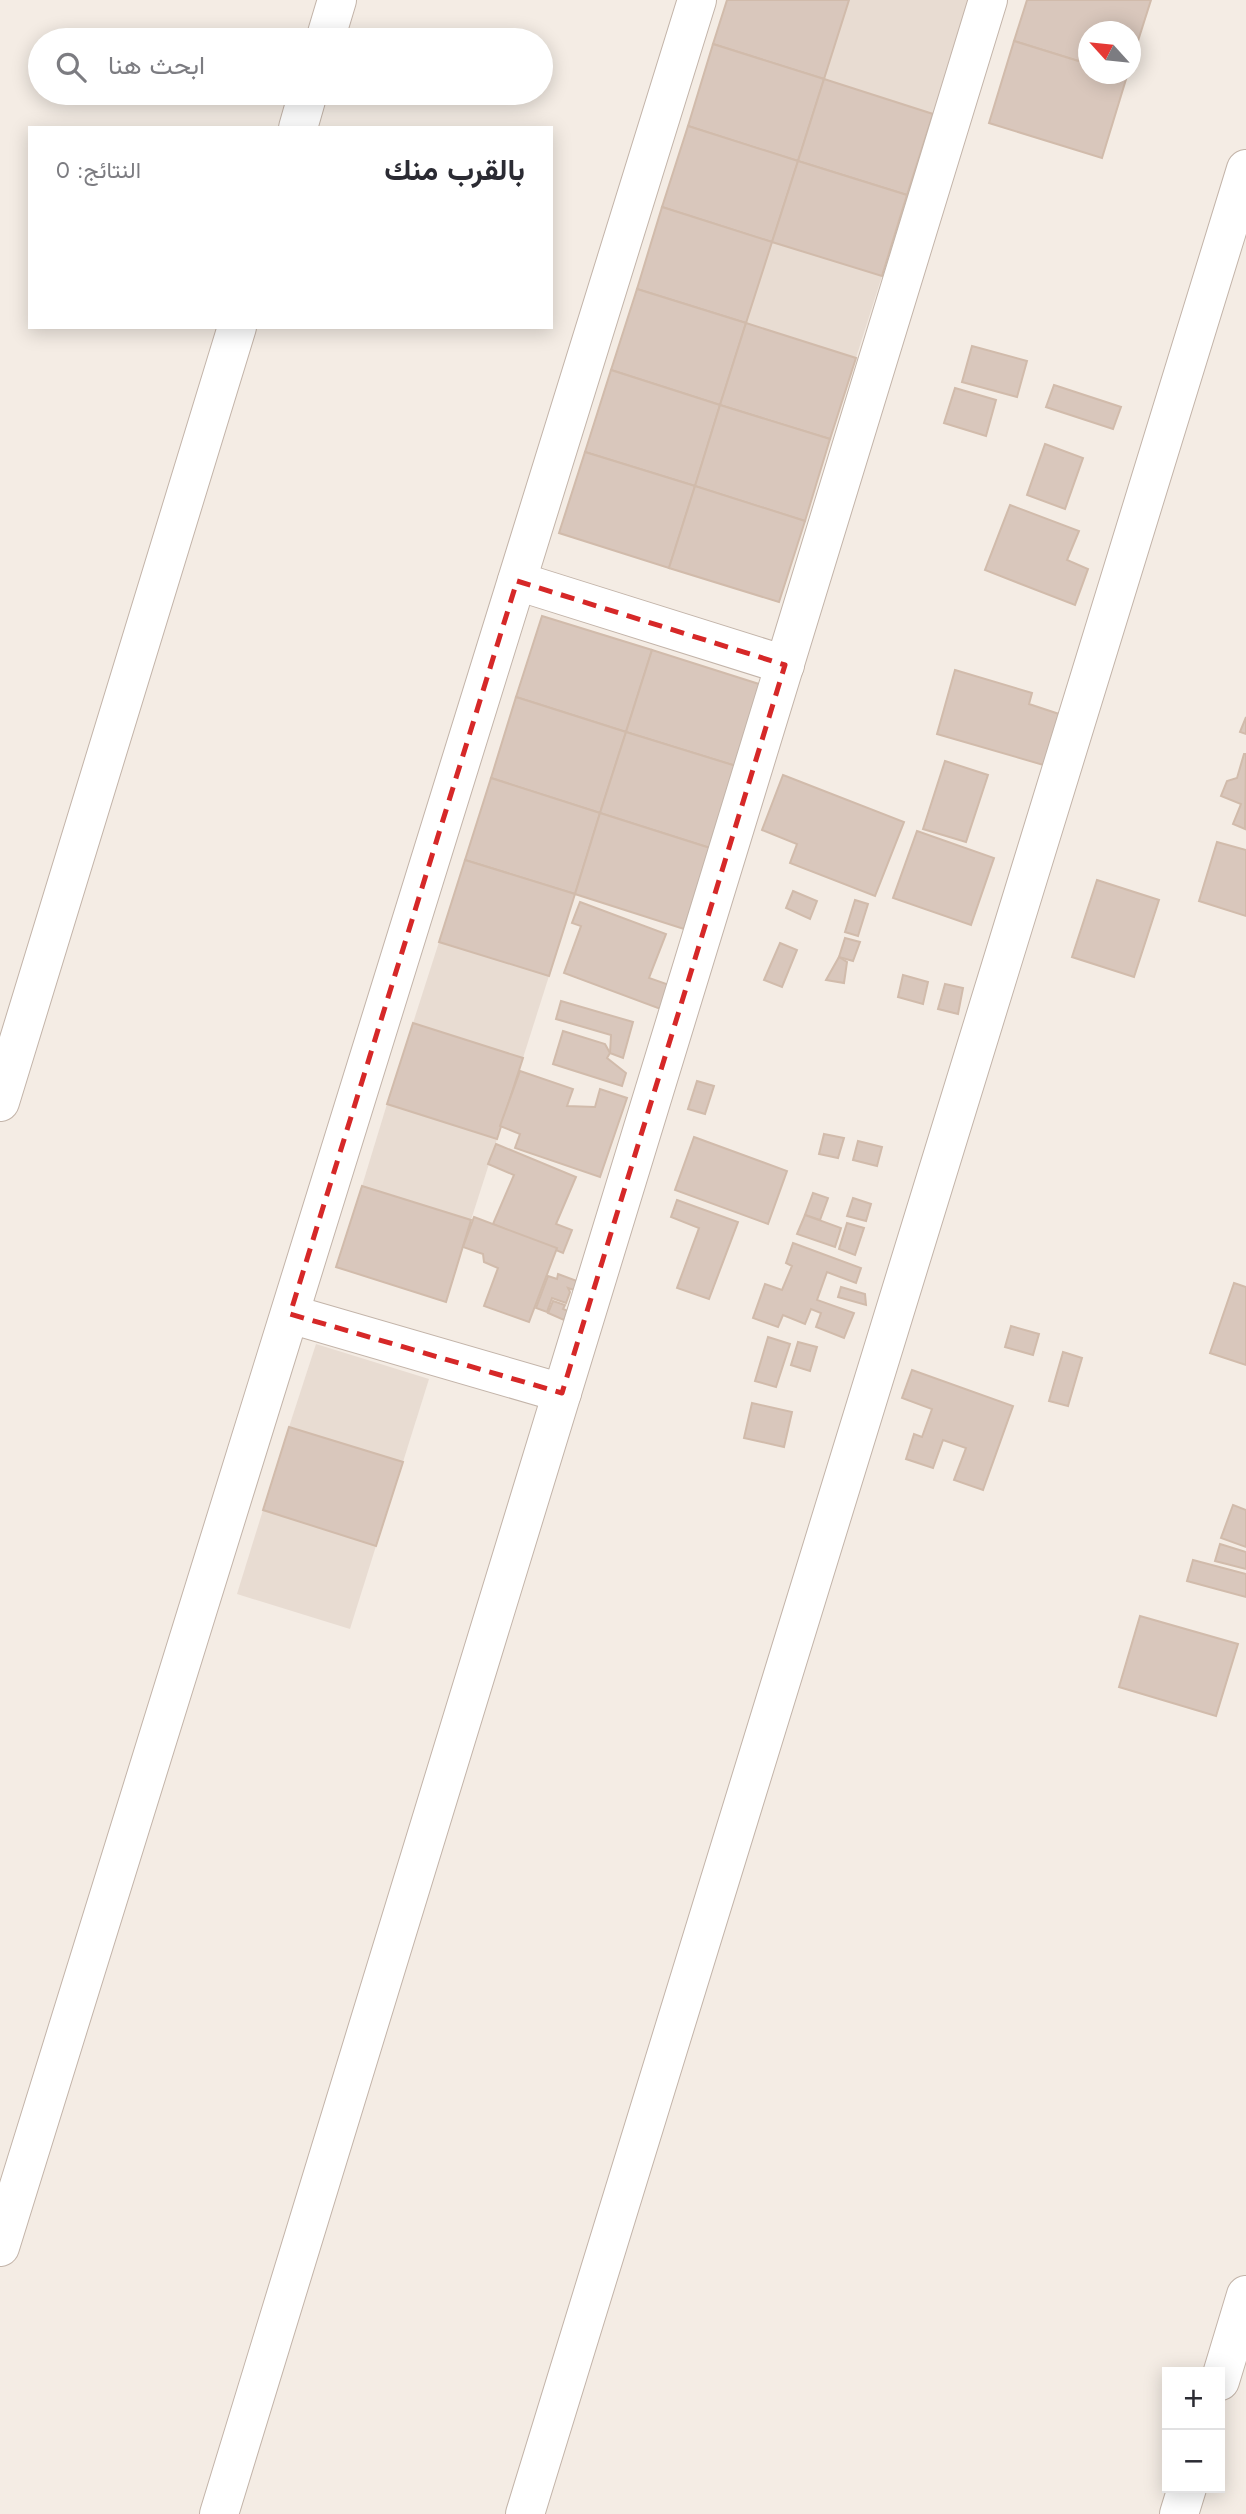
<!DOCTYPE html>
<html lang="ar">
<head>
<meta charset="utf-8">
<style>
	:root { --surface:#fff; --page:#f7f7f7; --text:#2b2b33; --muted:#7c7c81; --line:#e1e1e2 }
	body { margin:0; font-family:Jost,Vazirmatn,sans-serif; background:var(--page); color:var(--text); direction:rtl }
	.controls { position:absolute; right:21px; bottom:21px; display:grid; overflow:hidden; border-radius:0px; box-shadow:0 4px 18px #0003 }
	.controls button { width:63px; height:63px; display:grid; place-items:center; padding:0; border:0; border-bottom:2px solid var(--line); background:var(--surface); color:var(--text); font:35px sans-serif }
	.compass { position:absolute; left:1078px; top:21px; width:63px; height:63px; border-radius:50%; background:var(--surface); box-shadow:0 4px 18px #0003; rotate:297deg }
	.list { margin:0; padding:0; list-style:none }
	h2 { display:flex; justify-content:space-between; align-items:center; height:91px; margin:0; padding:0 28px; font-size:30px }
	h2 small { font-size:23px; font-weight:400; color:var(--muted) }
	.icon { flex:none; width:38px; height:38px; fill:none; stroke:currentColor; stroke-width:2; stroke-linecap:round; stroke-linejoin:round }
	.map { position:relative; flex:none; width:1246px; height:2514px; overflow:hidden; direction:ltr }
	.search { position:absolute; background:var(--surface); box-shadow:0 4px 18px #0003; left:28px; top:28px; width:525px; height:77px; display:flex; align-items:center; gap:18px; box-sizing:border-box; padding:0 24px; border-radius:38px; color:var(--muted); font-size:26px }
	.panel { position:absolute; background:var(--surface); box-shadow:0 4px 18px #0003; left:28px; top:126px; width:525px; height:203px; border-radius:0px; direction:rtl }
	.map>svg:first-child { display:block }
	.residential { fill:#e8dcd2 }
	.building { fill:#d9c7bc; stroke:#d1bbab; stroke-width:2 }
	.lines { fill:none; stroke-linecap:round; stroke-linejoin:round }
	.minor-casing { stroke:#c3b4a9; stroke-width:40 }
	.minor { stroke:#fff; stroke-width:38 }
	.marked { fill:none; stroke:#d62828; stroke-width:5; stroke-dasharray:14 9; stroke-linejoin:round }
</style>
</head>
<body>
<div class="map">
<svg width="1246" height="2514" viewBox="0 0 1246 2514">
	<rect width="100%" height="100%" fill="#f4ece4"/>
	<g class="residential">
		<path d="M849 0H969L933 114 824 79Z"/>
		<path d="M772 242 882 276 856 358 746 323Z"/>
		<path d="M439 942 549 976 523 1058 413 1023Z"/>
		<path d="M387 1104 497 1139 471 1220 362 1186Z"/>
		<path d="M316 1344 429 1379 403 1462 289 1427Z"/>
		<path d="M263 1510 376 1546 350 1629 237 1594Z"/>
	</g>
	<g class="building">
		<path d="M727 0H849L824 79 713 44Z"/>
		<path d="M1027 0H1151L1130 66V32H1088V64L1014 41Z"/>
		<path d="M1014 41 1088 64V74H1119L1127 76 1102 158 989 123Z"/>
		<path d="M713 44 824 79 798 161 688 126Z"/>
		<path d="M824 79 933 114 907 195 798 161Z"/>
		<path d="M688 126 798 161 772 242 662 207Z"/>
		<path d="M798 161 907 195 882 276 772 242Z"/>
		<path d="M662 207 772 242 746 323 637 289Z"/>
		<path d="M637 289 746 323 720 405 611 370Z"/>
		<path d="M746 323 856 358 830 439 720 405Z"/>
		<path d="M972 346 1027 361 1017 397 962 382Z"/>
		<path d="M611 370 720 405 695 486 585 452Z"/>
		<path d="M1054 385 1121 407 1113 429 1046 407Z"/>
		<path d="M955 388 996 400 986 436 944 423Z"/>
		<path d="M720 405 830 439 805 521 695 486Z"/>
		<path d="M1045 444 1083 458 1065 509 1027 495Z"/>
		<path d="M585 452 695 486 669 568 559 533Z"/>
		<path d="M695 486 805 521 779 602 669 568Z"/>
		<path d="M1010 505 1079 531 1067 560 1088 569 1075 605 985 570Z"/>
		<path d="M542 616 652 650 626 732 516 697Z"/>
		<path d="M652 650 762 685 736 766 626 732Z"/>
		<path d="M955 670 1032 693 1029 704 1062 715 1047 766 937 734Z"/>
		<path d="M516 697 626 732 600 813 491 778Z"/>
		<path d="M1246 717V734L1240 732Z"/>
		<path d="M626 732 736 766 710 848 600 813Z"/>
		<path d="M1244 754H1246L1245 829 1233 824 1241 804 1221 796 1227 781 1237 778Z"/>
		<path d="M945 761 988 775 966 842 923 829Z"/>
		<path d="M783 775 904 822 875 896 790 863 797 844 762 830Z"/>
		<path d="M491 778 600 813 575 894 465 860Z"/>
		<path d="M600 813 710 848 684 929 575 894Z"/>
		<path d="M917 831 994 858 971 925 893 898Z"/>
		<path d="M1217 842 1246 850V916L1199 901Z"/>
		<path d="M465 860 575 894 549 976 439 942Z"/>
		<path d="M1097 880 1159 900 1134 977 1072 957Z"/>
		<path d="M793 891 817 901 810 919 786 908Z"/>
		<path d="M855 900 868 904 858 936 845 932Z"/>
		<path d="M580 902 666 934 649 978 675 987 666 1011 564 973 581 926 572 923Z"/>
		<path d="M845 938 860 942 853 961 839 957Z"/>
		<path d="M780 943 797 950 782 987 764 980Z"/>
		<path d="M839 957 847 962 844 983 826 980Z"/>
		<path d="M903 975 928 982 923 1004 898 997Z"/>
		<path d="M945 984 963 988 958 1014 938 1009Z"/>
		<path d="M561 1001 633 1022 623 1058 610 1053 611 1035 556 1019Z"/>
		<path d="M413 1023 523 1058 497 1139 387 1104Z"/>
		<path d="M563 1031 605 1044 610 1053 607 1058 626 1073 622 1086 553 1064Z"/>
		<path d="M520 1071 573 1089 567 1106 595 1107 600 1089 627 1098 600 1177 515 1148 520 1134 500 1126Z"/>
		<path d="M697 1081 714 1086 705 1114 688 1109Z"/>
		<path d="M824 1134 844 1138 838 1158 819 1154Z"/>
		<path d="M694 1137 787 1171 768 1224 675 1190Z"/>
		<path d="M858 1141 882 1147 877 1166 853 1160Z"/>
		<path d="M496 1144 576 1177 556 1224 572 1230 563 1253 493 1224 514 1175 488 1164Z"/>
		<path d="M362 1186 471 1220 446 1302 336 1267Z"/>
		<path d="M813 1193 828 1198 820 1220 805 1215Z"/>
		<path d="M853 1198 871 1204 866 1221 847 1216Z"/>
		<path d="M677 1200 738 1222 709 1299 677 1288 699 1228 671 1217Z"/>
		<path d="M805 1215 841 1228 835 1247 797 1234Z"/>
		<path d="M474 1217 557 1248 529 1322 484 1306 498 1268 484 1262 483 1254 463 1247Z"/>
		<path d="M847 1223 864 1228 855 1255 839 1249Z"/>
		<path d="M793 1243 861 1268 856 1283 827 1272 817 1300 854 1313 844 1338 816 1327 821 1313 811 1309 805 1324 783 1315 778 1327 753 1318 765 1284 782 1290 792 1266 786 1263Z"/>
		<path d="M558 1274 577 1281 574 1290 568 1288 570 1292 566 1303 552 1298 547 1312 536 1308 548 1276 557 1279Z"/>
		<path d="M1234 1283 1246 1287V1365L1210 1353Z"/>
		<path d="M841 1287 865 1294 866 1305 838 1297Z"/>
		<path d="M553 1301 565 1305 563 1309 568 1311 564 1320 548 1313Z"/>
		<path d="M1011 1326 1039 1334 1033 1355 1005 1347Z"/>
		<path d="M768 1337 790 1344 776 1387 755 1381Z"/>
		<path d="M798 1342 817 1347 810 1371 791 1365Z"/>
		<path d="M1063 1352 1082 1358 1068 1406 1049 1401Z"/>
		<path d="M912 1370 1013 1406 983 1490 954 1480 966 1448 943 1440 933 1468 906 1459 914 1434 922 1437 932 1409 902 1398Z"/>
		<path d="M752 1403 792 1412 784 1447 744 1438Z"/>
		<path d="M289 1427 403 1462 376 1546 263 1510Z"/>
		<path d="M1233 1505 1246 1510V1547L1221 1538Z"/>
		<path d="M1220 1544 1246 1552V1569L1215 1561Z"/>
		<path d="M1193 1560 1246 1574V1597L1187 1581Z"/>
		<path d="M1140 1616 1238 1644 1216 1716 1119 1687Z"/>
	</g>
	<g class="lines">
		<g class="minor-casing">
			<g id="minor">
				<path d="M325 40 337 0"/>
				<path d="M298 128 308 93"/>
				<path d="M517 581 785 665"/>
				<path d="M0 1102 237 327"/>
				<path d="M290 1314 562 1393"/>
				<path d="M0 2247 697 0"/>
				<path d="M1220 2381 1246 2295"/>
				<path d="M219 2514 988 0"/>
				<path d="M525 2514 1246 169"/>
				<path d="M1179 2514 1187 2488"/>
			</g>
		</g>
		<use href="#minor" class="minor"/>
	</g>
	<path class="marked" d="M517 581 785 665 562 1393 290 1314Z"/>
</svg>
<div class="controls">
<button>+</button>
<button>−</button>
</div>
<svg class="compass" viewBox="-18 -18 36 36"><path d="M0-13l5 13h-10z" fill="#e53935"/><path d="M0 13l5-13h-10z" fill="#7c7c81"/></svg>
<div class="search"><svg class="icon" aria-label="search" viewBox="0 0 24 24"><circle cx="10" cy="10" r="6"/><path d="M15 15l6 6"/></svg>ابحث هنا</div>
<section class="panel">
<h2>بالقرب منك<small>النتائج: 0</small></h2>
<ul class="list">
</ul>
</section>
</div>
</body>
</html>
